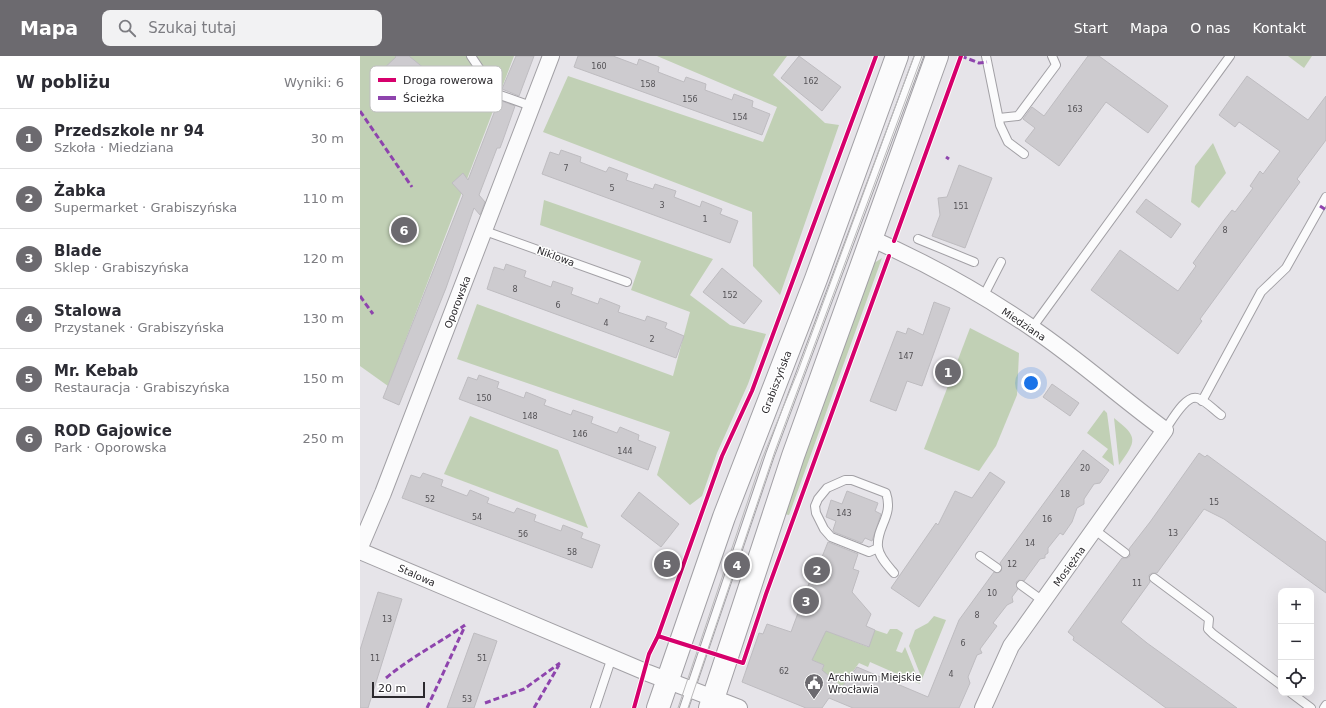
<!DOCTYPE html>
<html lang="pl">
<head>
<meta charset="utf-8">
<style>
	:root { --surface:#fff; --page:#f2f2f3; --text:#2b2b33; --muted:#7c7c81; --line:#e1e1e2; --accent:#6c6a6f }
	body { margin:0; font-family:"DejaVu Sans",sans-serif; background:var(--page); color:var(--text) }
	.controls { position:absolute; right:12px; bottom:12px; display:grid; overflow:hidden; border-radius:8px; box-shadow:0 4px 16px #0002 }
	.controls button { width:36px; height:36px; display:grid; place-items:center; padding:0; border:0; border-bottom:1px solid var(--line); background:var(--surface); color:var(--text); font:20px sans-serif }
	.scale { position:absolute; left:12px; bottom:10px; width:53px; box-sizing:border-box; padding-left:4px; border:2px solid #2b292d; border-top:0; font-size:11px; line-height:14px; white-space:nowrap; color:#2b292d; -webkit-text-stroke:3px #fff; paint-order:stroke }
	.you { position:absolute; left:671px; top:327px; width:14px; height:14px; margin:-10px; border:3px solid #fff; border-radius:50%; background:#1a73e8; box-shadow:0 0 0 6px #1a73e833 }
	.badge { display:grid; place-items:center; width:26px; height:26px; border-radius:50%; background:var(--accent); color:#fff; font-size:13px; font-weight:700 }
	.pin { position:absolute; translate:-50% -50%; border:2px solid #fff; box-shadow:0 1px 4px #0006 }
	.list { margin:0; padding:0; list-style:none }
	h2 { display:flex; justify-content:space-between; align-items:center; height:52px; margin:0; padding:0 16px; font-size:17px }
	h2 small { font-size:13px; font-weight:400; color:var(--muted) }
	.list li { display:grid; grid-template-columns:26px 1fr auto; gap:12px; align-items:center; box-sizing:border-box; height:60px; padding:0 16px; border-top:1px solid var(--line) }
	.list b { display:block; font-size:15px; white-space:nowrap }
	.list p { margin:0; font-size:13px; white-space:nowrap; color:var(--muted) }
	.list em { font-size:13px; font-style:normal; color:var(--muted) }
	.icon { flex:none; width:22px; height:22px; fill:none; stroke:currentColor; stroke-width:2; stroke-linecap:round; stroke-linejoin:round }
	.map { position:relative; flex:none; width:966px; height:652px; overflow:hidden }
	header { display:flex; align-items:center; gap:24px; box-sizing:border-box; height:56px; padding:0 20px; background:var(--accent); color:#fff }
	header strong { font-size:19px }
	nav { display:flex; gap:22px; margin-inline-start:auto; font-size:14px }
	.search { width:280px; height:36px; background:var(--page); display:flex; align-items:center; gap:10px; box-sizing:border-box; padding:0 14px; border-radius:8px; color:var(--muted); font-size:15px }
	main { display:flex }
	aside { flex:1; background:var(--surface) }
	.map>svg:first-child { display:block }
	.green { fill:#c1d0b5 }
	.building { fill:#cdcbcf; stroke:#bebcc0 }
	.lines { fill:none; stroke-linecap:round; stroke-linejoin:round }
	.lane-casing { stroke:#a2a0a5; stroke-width:10 }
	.street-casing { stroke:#a2a0a5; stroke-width:18 }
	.secondary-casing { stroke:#a2a0a5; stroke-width:24 }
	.lane { stroke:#fbfbfc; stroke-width:8 }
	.street { stroke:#fbfbfc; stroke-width:16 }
	.secondary { stroke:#fbfbfc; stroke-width:22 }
	.tram { stroke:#bbbabb; stroke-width:1 }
	.quiet { stroke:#8e44ad; stroke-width:3; stroke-dasharray:6 3; stroke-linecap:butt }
	.cycleway-casing { stroke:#fff; stroke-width:6 }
	.cycleway { stroke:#d6006c; stroke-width:4 }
	.labels { text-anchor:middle; stroke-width:3; stroke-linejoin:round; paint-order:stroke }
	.number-label { font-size:8px; fill:#545256 }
	.street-label { font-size:10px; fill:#2b292d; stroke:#fff }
	.poi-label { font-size:10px; fill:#2b292d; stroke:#fff; text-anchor:start }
	.key { fill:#fff; stroke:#bfbfc0; stroke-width:1 }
	.key-label { font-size:11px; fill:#2b292d }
</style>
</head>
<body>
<header>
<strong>Mapa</strong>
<div class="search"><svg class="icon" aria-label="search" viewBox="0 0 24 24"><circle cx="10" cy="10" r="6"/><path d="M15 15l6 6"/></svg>Szukaj tutaj</div>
<nav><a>Start</a><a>Mapa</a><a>O nas</a><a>Kontakt</a></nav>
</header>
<main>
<aside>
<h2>W pobliżu<small>Wyniki: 6</small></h2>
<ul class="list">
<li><span class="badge">1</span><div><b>Przedszkole nr 94</b><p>Szkoła · Miedziana</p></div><em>30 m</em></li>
<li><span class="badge">2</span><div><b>Żabka</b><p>Supermarket · Grabiszyńska</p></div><em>110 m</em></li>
<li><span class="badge">3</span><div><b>Blade</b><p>Sklep · Grabiszyńska</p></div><em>120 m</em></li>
<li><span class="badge">4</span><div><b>Stalowa</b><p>Przystanek · Grabiszyńska</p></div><em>130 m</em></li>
<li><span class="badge">5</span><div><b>Mr. Kebab</b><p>Restauracja · Grabiszyńska</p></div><em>150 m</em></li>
<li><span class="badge">6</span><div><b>ROD Gajowice</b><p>Park · Oporowska</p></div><em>250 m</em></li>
</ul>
</aside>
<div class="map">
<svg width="966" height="652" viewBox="0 0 966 652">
	<rect width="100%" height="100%" fill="#e6e4e9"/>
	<g class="green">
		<path d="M0 0H154L28 330 0 310Z"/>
		<path d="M297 0H427L413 19 465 67 479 69 420 239 393 210 392 156 183 76 208 20 403 86 417 51Z"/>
		<path d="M928 0H952L944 12Z"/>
		<path d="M853 87 866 117 839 152 831 146 835 110Z"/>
		<path d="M184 144 353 203 330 239 370 269 406 278 388 328 357 397 342 440 330 449 297 419 310 376 97 303 117 248 313 320 330 256 271 234 281 205 180 169Z"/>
		<path d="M522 202 429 459 424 458 457 360 511 209Z"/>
		<path d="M610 272 659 297 657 339 636 390 619 415 564 393Z"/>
		<path d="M744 354 747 357 754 410 742 401 748 393 727 377Z"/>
		<path d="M110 360 198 394 228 472 84 418Z"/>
		<path d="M754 362C778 381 777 384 759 409Z"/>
		<path d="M574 560 586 564 562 623 549 590 555 574 568 567Z"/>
		<path d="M530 573H537L543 577 536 595 542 597 545 591 560 628 510 606 508 611 499 607 482 631 460 621 464 609 452 604 464 574 508 591 515 574 527 578Z"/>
	</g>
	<g class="building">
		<path d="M35 0H49L65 13 75 26 63 36 49 17 33 29 31 28 20 16 36 1Z"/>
		<path d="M156 0H174L159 40 142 33Z"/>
		<path d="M218 0H253L277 9 279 3 299 11 298 16 324 26 326 21 346 28 345 34 372 44 374 38 393 45 392 51 410 58 402 79 214 11Z"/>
		<path d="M439 0 481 31 462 55 421 22Z"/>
		<path d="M728 0H739L808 50 788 77 746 46 699 110 665 85 675 72 663 63 672 51 684 60Z"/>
		<path d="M887 20 948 64 966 40V84L937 123 940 126 840 263 842 265 818 298 731 234 760 194 818 235 836 210 833 207 861 168 872 154 875 156 893 132 890 130 900 115 903 118 920 95 879 66 875 71 859 59Z"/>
		<path d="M139 44 155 50 143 84 140 92H137L119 139 125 146 120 159 114 152 86 232 39 349 23 342 103 139 92 127 103 117 108 124Z"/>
		<path d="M201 94 221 101 220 106 246 116 249 111 268 118 266 124 293 133 295 128 316 135 314 141 340 151 342 145 362 153 360 158 378 165 370 187 182 118 190 96 199 99Z"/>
		<path d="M599 109 632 122 605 192 572 180 580 159 578 142 587 141Z"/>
		<path d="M786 143 821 168 811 182 776 156Z"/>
		<path d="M146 208 166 215 164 221 191 231 193 225 213 232 211 238 238 248 240 242 260 250 258 256 285 265 287 260 307 267 305 272 324 280 316 302 127 233 134 211 144 214Z"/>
		<path d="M362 212 402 245 384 268 343 236Z"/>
		<path d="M574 246 590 252 562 330 547 325 536 355 510 345 537 275 546 278 548 272 563 279Z"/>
		<path d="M119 319 139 326 137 332 164 342 166 336 186 344 184 349 211 359 213 354 233 361 231 367 257 377 260 371 279 379 278 384 296 391 288 414 99 343 108 321 117 324Z"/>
		<path d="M692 328 719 347 710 360 683 341Z"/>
		<path d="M723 394 749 414 740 427 734 428 724 443V448L717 452 712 466 703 479 700 477 688 492V497L685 499V502L680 503 664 525 659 524 656 526 658 533 652 541 653 546 647 549 633 567 637 570 620 593 622 597 617 599 608 621 610 627 599 652H493L469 642 462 652H446L382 626 399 577 403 578 407 568 431 576 459 500 462 501 468 486 498 498 493 513 499 515 492 536 511 558 506 570 515 574 509 591 466 575 452 604 464 609 462 614 482 631 497 611 568 641 599 564 634 516 637 517 641 515 642 512 640 507Z"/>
		<path d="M839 397 845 401 847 399 966 486V537L864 463 844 453 797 517H792L789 519 790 526 761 566 787 587 877 652H806L713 584 714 581 708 576 762 502H767L770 500 769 493 790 466Z"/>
		<path d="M630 416 645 426 559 551 531 532 576 467 578 469 595 435 612 442Z"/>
		<path d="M63 417 83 424 81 430 107 440 110 434 129 442 127 447 154 457 157 452 176 459 174 465 201 475 203 469 223 477 221 482 240 489 232 512 42 442 51 419 60 422Z"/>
		<path d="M487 435 518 447 515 455 521 458 512 485 505 482 502 487 474 476 473 474 476 465 466 461 471 444 482 448Z"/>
		<path d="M279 436 319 468 301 491 261 460Z"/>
		<path d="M18 536 42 543 8 652H0V594Z"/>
		<path d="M114 577 137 585 123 626 114 652H87Z"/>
	</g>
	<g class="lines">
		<g class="lane-casing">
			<g id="lane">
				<path d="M111 0 133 33 140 39 171 50"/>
				<path d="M626 0 640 69 648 86 664 98"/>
				<path d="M639 62 658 60 696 9 692 0"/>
				<path d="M125 175 267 226"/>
				<path d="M558 183 614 206"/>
				<path d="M623 241 641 206"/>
				<path d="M672 272 870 0"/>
				<path d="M842 345 901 236 926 212 966 141"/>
				<path d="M805 374C811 366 825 339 837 342 845 344 854 354 861 359"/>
				<path d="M735 474 765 497"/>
				<path d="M518 492 509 496 471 481 464 473 456 457 455 450 458 443 467 432 485 424H492L526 437C534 460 516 471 518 491 519 501 528 510 534 517"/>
				<path d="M620 500 637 512"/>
				<path d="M794 522 849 563 848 573 853 578 921 629"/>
				<path d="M661 529 683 545"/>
				<path d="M931 637 951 652"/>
				<path d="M235 652 252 601"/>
				<path d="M324 652 410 399 559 0"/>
				<path d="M964 652 966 649"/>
			</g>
		</g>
		<g class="street-casing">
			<g id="street">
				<path d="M510 182C567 207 621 237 672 272 718 303 760 341 805 374L651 590 623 652"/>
				<path d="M0 491 23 437 191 0"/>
				<path d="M0 495 288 617 379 652"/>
			</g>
		</g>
		<g class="secondary-casing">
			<g id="secondary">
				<path d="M298 652 364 461 456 223 537 0"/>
				<path d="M350 652 433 400 577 0"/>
			</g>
		</g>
		<use href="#lane" class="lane"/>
		<use href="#street" class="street"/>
		<use href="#secondary" class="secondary"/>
		<g class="tram">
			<path d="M318 652 402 403 438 315 554 0"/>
			<path d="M328 652 415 395 562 0"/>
		</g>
		<g class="quiet">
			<path d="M601 0 619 7 627 6"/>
			<path d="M0 55 52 131"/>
			<path d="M586 101 589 103"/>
			<path d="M960 150 966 154"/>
			<path d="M0 240 13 258"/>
			<path d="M26 622C51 601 79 587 105 569"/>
			<path d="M125 647 164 633 200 607"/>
			<path d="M67 652 105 570"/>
			<path d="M174 652 199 609"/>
		</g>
		<g class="cycleway-casing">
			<g id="cycleway">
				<path d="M534 185 601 0"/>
				<path d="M298 580 362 400 392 335 516 0"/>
				<path d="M274 652 289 598 298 580 383 607 406 538 529 200"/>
			</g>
		</g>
		<use href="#cycleway" class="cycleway"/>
	</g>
	<defs>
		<g id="civic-pin" transform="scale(1)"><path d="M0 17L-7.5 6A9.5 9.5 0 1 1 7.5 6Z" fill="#6c6a6f" stroke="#fff"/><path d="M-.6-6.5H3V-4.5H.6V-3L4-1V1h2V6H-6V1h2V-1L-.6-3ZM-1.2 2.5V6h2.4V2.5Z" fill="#fff"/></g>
	</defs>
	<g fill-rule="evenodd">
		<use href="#civic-pin" x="454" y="627"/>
	</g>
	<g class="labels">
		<g class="number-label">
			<text x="239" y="13">160</text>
			<text x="451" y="28">162</text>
			<text x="288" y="31">158</text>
			<text x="330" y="46">156</text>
			<text x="715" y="56">163</text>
			<text x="380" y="64">154</text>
			<text x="206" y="115">7</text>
			<text x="252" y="135">5</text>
			<text x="302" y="152">3</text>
			<text x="601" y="153">151</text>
			<text x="345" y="166">1</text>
			<text x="865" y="177">8</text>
			<text x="155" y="236">8</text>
			<text x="370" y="242">152</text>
			<text x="198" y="252">6</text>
			<text x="246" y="270">4</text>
			<text x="292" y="286">2</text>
			<text x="546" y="303">147</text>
			<text x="124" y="345">150</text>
			<text x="170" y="363">148</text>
			<text x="220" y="381">146</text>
			<text x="265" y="398">144</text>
			<text x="725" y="415">20</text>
			<text x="705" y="441">18</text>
			<text x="70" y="446">52</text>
			<text x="854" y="449">15</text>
			<text x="484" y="460">143</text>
			<text x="117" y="464">54</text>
			<text x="687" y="466">16</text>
			<text x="813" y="480">13</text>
			<text x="163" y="481">56</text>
			<text x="670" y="490">14</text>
			<text x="212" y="499">58</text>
			<text x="652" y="511">12</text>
			<text x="777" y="530">11</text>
			<text x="632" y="540">10</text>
			<text x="617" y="562">8</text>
			<text x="27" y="566">13</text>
			<text x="603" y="590">6</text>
			<text x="15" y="605">11</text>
			<text x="122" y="605">51</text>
			<text x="424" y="618">62</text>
			<text x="591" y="621">4</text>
			<text x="107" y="646">53</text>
		</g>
		<g class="street-label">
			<text transform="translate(196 200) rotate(20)" y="4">Niklowa</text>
			<text transform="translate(97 246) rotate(-69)" y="4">Oporowska</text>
			<text transform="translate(664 268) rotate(34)" y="4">Miedziana</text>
			<text transform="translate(416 326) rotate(-69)" y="4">Grabiszyńska</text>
			<text transform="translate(709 510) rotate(-54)" y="4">Mosiężna</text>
			<text transform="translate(57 519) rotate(24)" y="4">Stalowa</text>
		</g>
		<g class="poi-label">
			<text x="468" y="625">Archiwum Miejskie<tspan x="468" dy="12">Wrocławia</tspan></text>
		</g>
	</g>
	<rect x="10" y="10" width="132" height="46" rx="6" class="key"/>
	<rect x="18" y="22" width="18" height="4" fill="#d6006c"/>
	<rect x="18" y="40" width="18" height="4" fill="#8e44ad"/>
	<g class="key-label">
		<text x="43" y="28">Droga rowerowa</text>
		<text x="43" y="46">Ścieżka</text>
	</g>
</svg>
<div class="controls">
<button>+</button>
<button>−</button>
<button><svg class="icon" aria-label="locate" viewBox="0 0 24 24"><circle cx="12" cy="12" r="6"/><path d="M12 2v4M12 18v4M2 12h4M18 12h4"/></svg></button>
</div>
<div class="scale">20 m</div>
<div class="you"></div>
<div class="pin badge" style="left:588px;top:316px">1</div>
<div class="pin badge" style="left:457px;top:514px">2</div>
<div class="pin badge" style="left:446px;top:545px">3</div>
<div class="pin badge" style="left:377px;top:509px">4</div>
<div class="pin badge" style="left:307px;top:508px">5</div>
<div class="pin badge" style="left:44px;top:174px">6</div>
</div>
</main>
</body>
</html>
